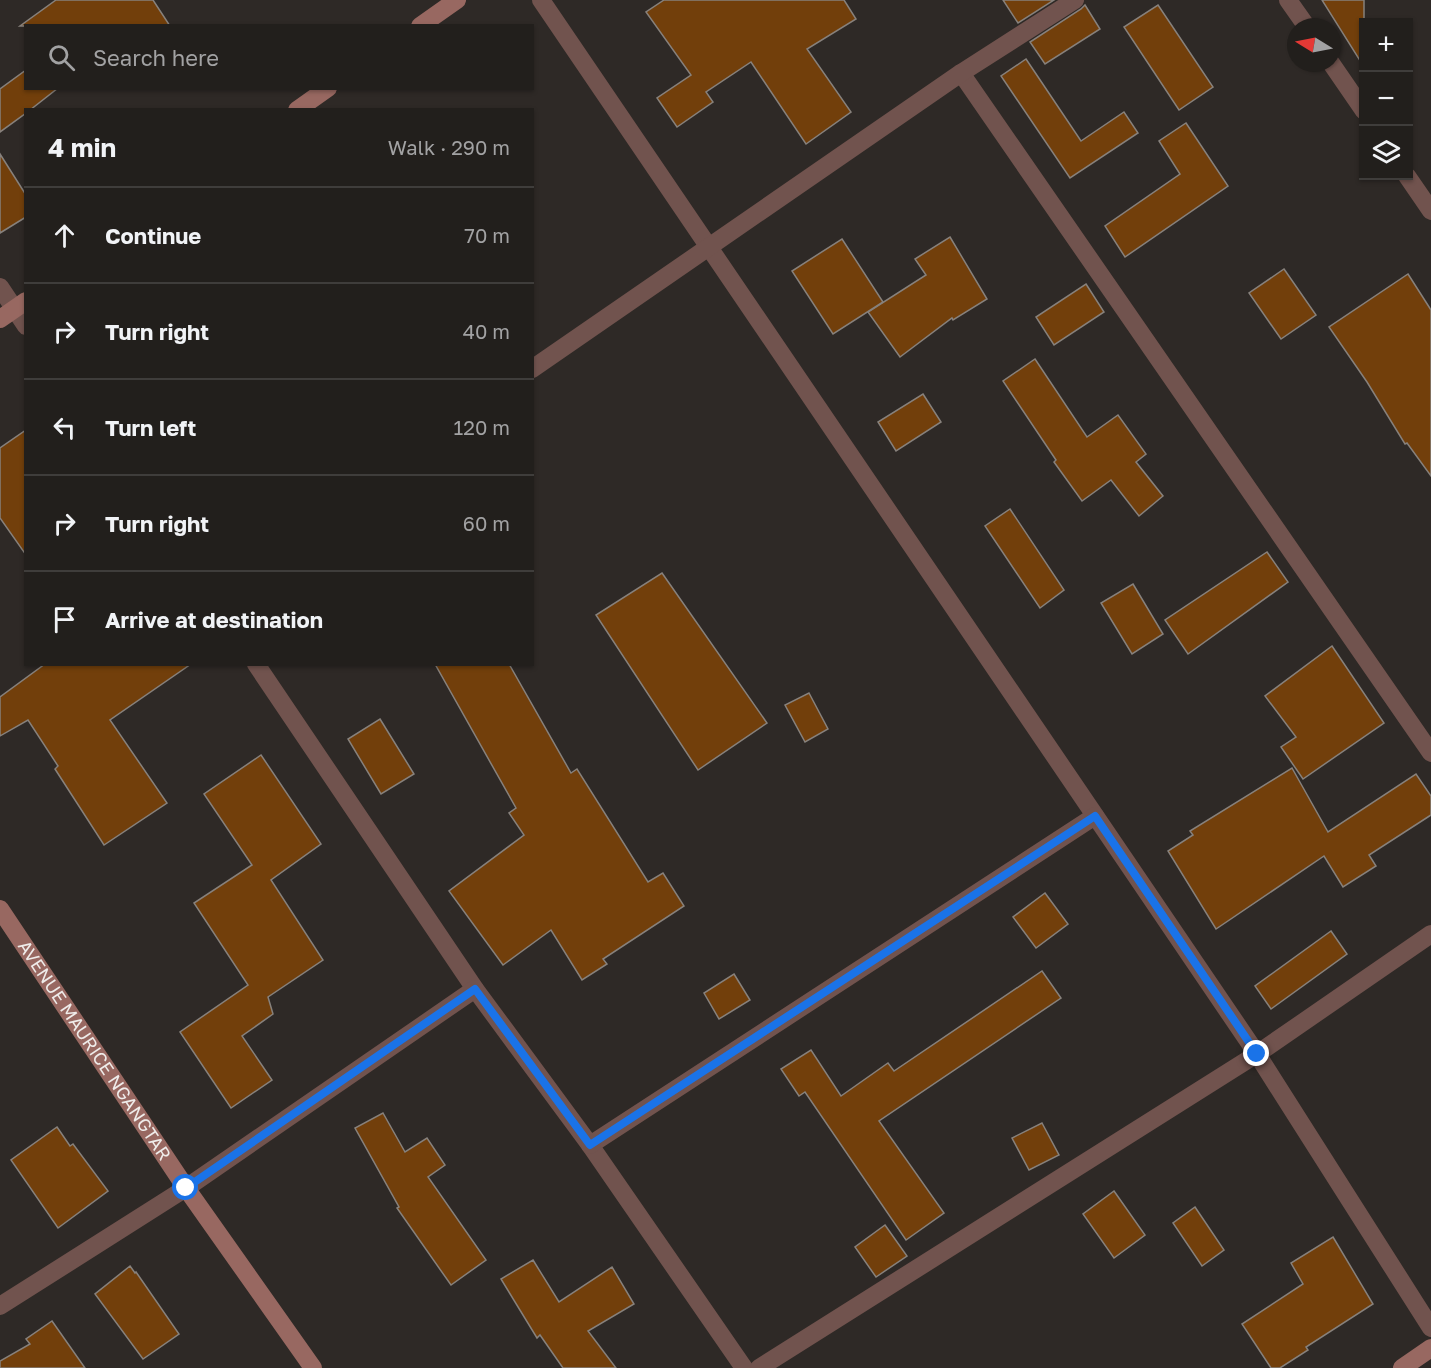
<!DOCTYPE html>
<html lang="en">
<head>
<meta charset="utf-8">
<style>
	:root { --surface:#221f1c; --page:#2a2725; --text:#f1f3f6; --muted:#a2a2a3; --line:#3f3d3b }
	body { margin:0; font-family:"Golos Text",sans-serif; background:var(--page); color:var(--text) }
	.controls { position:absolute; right:18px; top:18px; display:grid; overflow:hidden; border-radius:0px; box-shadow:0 2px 4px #0004 }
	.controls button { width:54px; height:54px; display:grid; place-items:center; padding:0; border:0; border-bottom:2px solid var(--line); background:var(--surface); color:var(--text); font:30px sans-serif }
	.compass { position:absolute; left:1287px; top:18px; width:54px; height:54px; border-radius:50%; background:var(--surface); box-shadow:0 2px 4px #0004; rotate:280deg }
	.stop { position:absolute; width:18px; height:18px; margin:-14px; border:4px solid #1a73e8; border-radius:50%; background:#fff }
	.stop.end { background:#1a73e8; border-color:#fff; box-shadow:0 2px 6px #0008 }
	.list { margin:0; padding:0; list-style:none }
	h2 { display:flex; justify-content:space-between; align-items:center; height:78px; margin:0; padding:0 24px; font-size:26px }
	h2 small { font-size:20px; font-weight:400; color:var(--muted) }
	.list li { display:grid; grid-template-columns:39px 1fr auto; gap:18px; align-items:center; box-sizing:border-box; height:96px; padding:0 24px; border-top:2px solid var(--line) }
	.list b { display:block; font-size:22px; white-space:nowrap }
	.list em { font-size:20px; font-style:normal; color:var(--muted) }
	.icon { flex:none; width:33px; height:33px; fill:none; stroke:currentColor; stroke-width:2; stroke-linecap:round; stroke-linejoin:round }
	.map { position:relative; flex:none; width:1431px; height:1368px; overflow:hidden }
	.search { position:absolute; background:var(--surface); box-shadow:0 2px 4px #0004; left:24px; top:24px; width:510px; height:66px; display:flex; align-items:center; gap:15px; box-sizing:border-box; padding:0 21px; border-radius:0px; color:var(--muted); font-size:22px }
	.panel { position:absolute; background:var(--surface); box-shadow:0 2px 4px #0004; left:24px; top:108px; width:510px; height:558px; border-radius:0px }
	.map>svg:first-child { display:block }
	.building { fill:#723f0b; stroke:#87817c; stroke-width:1.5 }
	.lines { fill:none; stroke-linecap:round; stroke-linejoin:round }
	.street { stroke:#71534e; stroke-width:18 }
	.secondary { stroke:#986861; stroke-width:18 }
	.route { stroke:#1a73e8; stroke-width:8 }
	.labels { text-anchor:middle; stroke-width:5; stroke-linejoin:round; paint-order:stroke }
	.street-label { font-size:18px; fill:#efecea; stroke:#24201c }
</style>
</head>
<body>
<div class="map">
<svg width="1431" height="1368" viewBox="0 0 1431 1368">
	<rect width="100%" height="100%" fill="#2e2926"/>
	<g class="building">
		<path d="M56 0H153L170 26H20Z"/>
		<path d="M664 0H844L856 19 807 49 851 112 806 144 751 62 706 92 713 102 677 127 657 98 691 75 646 12Z"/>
		<path d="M1003 0H1054L1018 23Z"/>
		<path d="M1322 0H1364V67Z"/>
		<path d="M1085 5 1100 29 1045 64 1030 42 1081 9Z"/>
		<path d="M1158 5 1213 87 1179 110 1124 27Z"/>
		<path d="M1026 59 1081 141 1124 112 1138 133 1070 178 1001 76Z"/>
		<path d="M26 70V88H58L30 110H26V113L0 132V89Z"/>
		<path d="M1186 123 1228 186 1125 257 1105 226 1180 174 1159 141Z"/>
		<path d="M0 154 26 195V217L0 233Z"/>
		<path d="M950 237 987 299 953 320 952 318 900 357 868 312 926 275 915 259Z"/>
		<path d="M842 239 883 302 833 334 792 271Z"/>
		<path d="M1284 269 1316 315 1281 339 1249 293Z"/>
		<path d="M1408 274 1431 310V476L1407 443 1405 444 1367 382 1329 327Z"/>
		<path d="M1086 284 1104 312 1054 345 1036 317Z"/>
		<path d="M1035 359 1087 437 1118 415 1146 454 1136 462 1163 496 1139 516 1111 480 1082 501 1054 462 1056 460 1003 381Z"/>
		<path d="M923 394 941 422 896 451 878 422Z"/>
		<path d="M26 430V555L0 518V448Z"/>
		<path d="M1010 509 1064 590 1040 608 985 526Z"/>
		<path d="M1267 552 1288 582 1188 654 1165 620Z"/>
		<path d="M662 573 767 723 698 770 596 615Z"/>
		<path d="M1133 584 1163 634 1132 654 1101 603Z"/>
		<path d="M1332 646 1384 723 1303 779 1281 747 1296 737 1265 696Z"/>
		<path d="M45 664H191L110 720 167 803 104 845 55 769 58 766 28 720 0 736V697Z"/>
		<path d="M435 664H509L571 773 577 769 648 882 663 873 684 906 603 959 607 964 582 980 551 930 503 965 449 891 524 835 509 813 516 808Z"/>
		<path d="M809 693 828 729 805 742 785 705Z"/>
		<path d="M380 719 414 774 381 794 348 739Z"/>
		<path d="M261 755 321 844 271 880 323 960 268 997 273 1014 242 1036 272 1080 231 1108 180 1032 248 985 194 903 252 865 204 794Z"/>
		<path d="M1292 768 1328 832 1416 774 1431 796V815L1369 855 1376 866 1343 887 1324 856 1216 929 1168 851 1193 835 1190 831Z"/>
		<path d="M1045 893 1068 924 1036 948 1013 917Z"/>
		<path d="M1331 931 1347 954 1271 1009 1255 986Z"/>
		<path d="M1042 971 1061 998 879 1121 944 1213 906 1240 805 1092 799 1096 781 1069 811 1050 841 1096 888 1063 894 1071Z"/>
		<path d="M734 974 750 1000 719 1019 704 993Z"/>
		<path d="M383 1113 405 1152 427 1138 445 1165 428 1177 486 1260 451 1285 397 1208 399 1207 355 1128Z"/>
		<path d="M1042 1123 1059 1155 1029 1170 1012 1138Z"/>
		<path d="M57 1127 70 1146 73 1144 108 1191 58 1228 11 1160Z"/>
		<path d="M1114 1191 1145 1235 1114 1258 1083 1214Z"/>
		<path d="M1195 1207 1224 1250 1202 1266 1173 1223Z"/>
		<path d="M885 1225 907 1256 876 1277 855 1247Z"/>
		<path d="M1333 1237 1373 1304 1306 1347 1308 1350 1280 1368H1271L1242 1324 1303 1284 1291 1263Z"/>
		<path d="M533 1260 559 1302 612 1267 634 1304 588 1331 616 1368H563L540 1335 537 1338 501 1279Z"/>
		<path d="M130 1266 135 1273 136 1272 179 1334 143 1359 95 1294Z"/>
		<path d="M52 1321 85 1368H0V1361L30 1344 26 1339Z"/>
	</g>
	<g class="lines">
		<g class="street">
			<path d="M541 0 1257 1054 1431 1328"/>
			<path d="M1288 0 1307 27"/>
			<path d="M1331 63 1364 111"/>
			<path d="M961 73 1431 753"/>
			<path d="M1407 176 1431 211"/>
			<path d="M0 287 26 326"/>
			<path d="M532 369 961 73 1075 0"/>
			<path d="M256 664 475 989 590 1145 744 1368"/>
			<path d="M590 1145 1095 816"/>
			<path d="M0 1306 186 1188 475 989"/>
			<path d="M759 1368 1257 1054 1431 934"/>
		</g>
		<g class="secondary">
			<path d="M420 26 457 0"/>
			<path d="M297 110 328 88"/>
			<path d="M0 319 26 301"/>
			<path id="s1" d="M0 909 186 1188 313 1368"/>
			<path d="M1402 1368 1431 1348"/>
		</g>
	</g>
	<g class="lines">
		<path class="route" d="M186 1188 475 989 590 1145 1095 816 1257 1054"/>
	</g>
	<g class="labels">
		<g class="street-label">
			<text dy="6" stroke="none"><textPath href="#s1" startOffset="170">AVENUE MAURICE NGANGTAR</textPath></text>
		</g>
	</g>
</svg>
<div class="controls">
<button>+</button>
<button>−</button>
<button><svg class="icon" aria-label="layers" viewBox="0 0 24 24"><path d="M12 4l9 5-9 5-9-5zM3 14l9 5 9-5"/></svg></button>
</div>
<svg class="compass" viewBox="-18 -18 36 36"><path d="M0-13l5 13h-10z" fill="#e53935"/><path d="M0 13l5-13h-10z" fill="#a2a2a3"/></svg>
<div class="stop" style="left:186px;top:1188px"></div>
<div class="stop end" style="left:1257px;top:1054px"></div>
<div class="search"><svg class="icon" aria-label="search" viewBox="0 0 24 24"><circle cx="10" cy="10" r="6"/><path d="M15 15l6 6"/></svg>Search here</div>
<section class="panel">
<h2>4 min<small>Walk · 290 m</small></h2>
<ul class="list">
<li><svg class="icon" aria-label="ahead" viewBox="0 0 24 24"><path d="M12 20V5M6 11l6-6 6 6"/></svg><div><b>Continue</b></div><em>70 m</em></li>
<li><svg class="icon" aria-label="right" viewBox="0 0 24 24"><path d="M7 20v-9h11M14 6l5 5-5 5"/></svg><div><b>Turn right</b></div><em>40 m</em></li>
<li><svg class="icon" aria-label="left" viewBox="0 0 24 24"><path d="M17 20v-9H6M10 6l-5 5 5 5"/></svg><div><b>Turn left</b></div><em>120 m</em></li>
<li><svg class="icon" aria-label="right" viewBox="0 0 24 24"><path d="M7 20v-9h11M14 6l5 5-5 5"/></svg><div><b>Turn right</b></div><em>60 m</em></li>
<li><svg class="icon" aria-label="arrive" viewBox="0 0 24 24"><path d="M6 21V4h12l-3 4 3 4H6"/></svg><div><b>Arrive at destination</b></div></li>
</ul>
</section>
</div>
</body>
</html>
